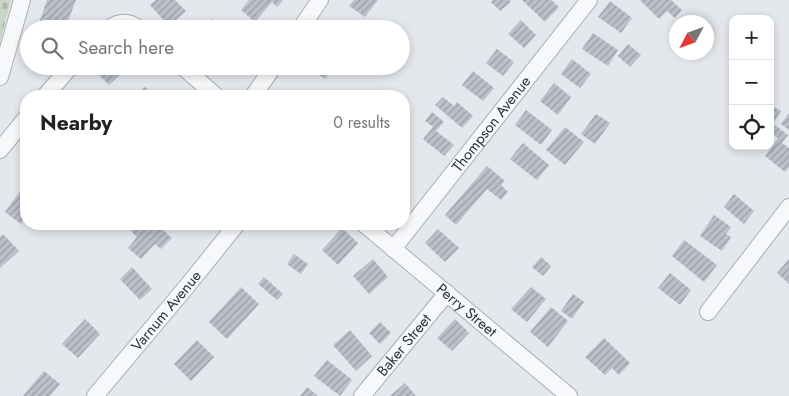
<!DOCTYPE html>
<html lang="en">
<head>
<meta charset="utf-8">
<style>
	:root { --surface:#fff; --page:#f6f6f6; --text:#222; --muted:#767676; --line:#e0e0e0 }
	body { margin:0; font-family:Jost,sans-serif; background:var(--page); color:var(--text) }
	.controls { position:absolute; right:15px; top:15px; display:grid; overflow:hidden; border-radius:10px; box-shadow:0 2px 8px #0003 }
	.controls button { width:45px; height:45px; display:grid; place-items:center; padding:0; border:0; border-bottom:1px solid var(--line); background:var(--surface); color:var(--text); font:25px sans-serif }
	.compass { position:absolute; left:669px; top:15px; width:45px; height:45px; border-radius:50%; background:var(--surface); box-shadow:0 2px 8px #0003; rotate:229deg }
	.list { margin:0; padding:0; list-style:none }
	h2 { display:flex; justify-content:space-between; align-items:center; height:65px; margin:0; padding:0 20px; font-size:21px }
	h2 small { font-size:16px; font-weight:400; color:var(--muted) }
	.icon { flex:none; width:28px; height:28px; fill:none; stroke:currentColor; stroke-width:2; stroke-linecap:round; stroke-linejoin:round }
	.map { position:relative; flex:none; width:789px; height:396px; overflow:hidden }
	.search { position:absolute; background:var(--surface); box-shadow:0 2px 8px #0003; left:20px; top:20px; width:390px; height:55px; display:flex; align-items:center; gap:12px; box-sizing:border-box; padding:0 18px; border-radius:28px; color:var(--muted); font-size:19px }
	.panel { position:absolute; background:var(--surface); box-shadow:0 2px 8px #0003; left:20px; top:90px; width:390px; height:140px; border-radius:20px }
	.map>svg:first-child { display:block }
	.cemetery { fill:url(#cemetery-stones) }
	.building { fill:url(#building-hatch) }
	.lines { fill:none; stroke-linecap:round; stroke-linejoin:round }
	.minor-casing { stroke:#a9aeb7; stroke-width:18 }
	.minor { stroke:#f7f8fa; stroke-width:16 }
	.labels { text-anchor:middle; stroke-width:4; stroke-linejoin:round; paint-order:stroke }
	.street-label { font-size:15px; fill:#2b3445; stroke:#f4f6f9 }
</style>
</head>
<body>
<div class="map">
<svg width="789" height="396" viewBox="0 0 789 396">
	<defs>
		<pattern id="cemetery-stones" width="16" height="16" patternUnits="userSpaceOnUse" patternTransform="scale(1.25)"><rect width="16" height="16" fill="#c9d6c5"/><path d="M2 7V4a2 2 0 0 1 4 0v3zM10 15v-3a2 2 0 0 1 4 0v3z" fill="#adb8ab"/></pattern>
		<pattern id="building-hatch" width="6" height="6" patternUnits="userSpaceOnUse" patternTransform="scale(1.25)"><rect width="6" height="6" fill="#bbc0ca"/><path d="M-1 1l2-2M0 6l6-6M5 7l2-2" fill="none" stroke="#989da6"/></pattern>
	</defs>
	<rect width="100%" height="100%" fill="#e4e7ec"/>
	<path class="cemetery" d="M0 0H11L0 42Z"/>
	<g class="building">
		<path d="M47 0H76L65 29H37Z"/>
		<path d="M156 0H175L186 11 169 26 150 5Z"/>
		<path d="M249 0H283L277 7 272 2 255 22 241 10Z"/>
		<path d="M354 0H378L365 17 349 6Z"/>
		<path d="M493 0H509L511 2 500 11 491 2Z"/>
		<path d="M522 0H551L559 7 545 22Z"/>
		<path d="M640 0H671L682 10 675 18 667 11 659 19Z"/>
		<path d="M610 1 632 18 621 33 598 17Z"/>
		<path d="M212 19 224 29H205Z"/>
		<path d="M521 20 536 35 524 48 508 34Z"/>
		<path d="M593 33 618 50 608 66 582 49Z"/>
		<path d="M628 44 641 55 630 67 618 56Z"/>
		<path d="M497 49 514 62 503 76 486 63Z"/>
		<path d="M572 59 591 74 580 88 561 74Z"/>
		<path d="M96 66H122L125 70 109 85 93 69Z"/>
		<path d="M227 66H243L236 74Z"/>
		<path d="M307 66H334L325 79Z"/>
		<path d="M473 71 494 88 483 101 462 85Z"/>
		<path d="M554 83 571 97 558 115 540 101Z"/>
		<path d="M145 87 155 96H136Z"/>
		<path d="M291 90 299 96H287Z"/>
		<path d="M443 97 454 106 457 102 473 116 462 128 435 105Z"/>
		<path d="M770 105 781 111 774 122 770 119Z"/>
		<path d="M526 110 552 130 541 145 515 125Z"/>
		<path d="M432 112 444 122 436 131 454 145 444 156 423 139 433 127 425 121Z"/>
		<path d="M789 113V130L781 124Z"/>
		<path d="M596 114 610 123 595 144 581 134Z"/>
		<path d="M775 125 788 135 782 143 789 148V167L785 172 765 156 778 138 770 132Z"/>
		<path d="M565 127 584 142 565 165 546 150Z"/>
		<path d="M523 143 549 165 537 180 510 159Z"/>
		<path d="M487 166 505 181 501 185 508 192 501 200 487 189 456 225 445 215Z"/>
		<path d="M21 190 26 193V216L21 224 5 212Z"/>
		<path d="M734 194 754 211 744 224 724 207Z"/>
		<path d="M714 215 731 227 726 234 731 237 722 251 700 236Z"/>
		<path d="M136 224H156L172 238 161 249 155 244 141 259 128 248 137 237 130 230Z"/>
		<path d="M294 224H304L300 229Z"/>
		<path d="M342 228 358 243 338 265 322 250Z"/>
		<path d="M438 229 459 248 445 262 425 243Z"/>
		<path d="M3 234 19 251 0 268V237Z"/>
		<path d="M684 240 717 265 704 282 672 256Z"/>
		<path d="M294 254 308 264 301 274 287 264Z"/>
		<path d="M541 257 551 266 543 276 532 267Z"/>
		<path d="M373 259 388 277 369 294 353 276Z"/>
		<path d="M789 259V284L777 273Z"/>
		<path d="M132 267 152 289 140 300 120 279Z"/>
		<path d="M670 273 691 290 680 305 658 288Z"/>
		<path d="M264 277 283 294 277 300 258 284Z"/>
		<path d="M241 287 259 304 227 339 209 322Z"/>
		<path d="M531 287 546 299 527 322 511 309Z"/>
		<path d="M573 294 584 302 572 319 561 311Z"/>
		<path d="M551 307 568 321 548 347 530 332Z"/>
		<path d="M85 319 100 334 78 358 62 344Z"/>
		<path d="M455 319 469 333 452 351 437 338Z"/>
		<path d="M380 322 391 333 380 344 369 333Z"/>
		<path d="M350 330 372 356 356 371 333 345Z"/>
		<path d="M604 338 630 363 619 375 612 368 605 375 585 357Z"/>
		<path d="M197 340 214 357 191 381 174 364Z"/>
		<path d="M327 360 352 380 340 396 314 376Z"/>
		<path d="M44 371 60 384 50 396H23Z"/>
		<path d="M405 383 416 396H390Z"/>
		<path d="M307 387 318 396H300Z"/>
	</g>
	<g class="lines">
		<g class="minor-casing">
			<g id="minor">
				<path d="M108 29C119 21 128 20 139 29"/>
				<path d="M300 29 320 0"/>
				<path d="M182 66 216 96"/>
				<path d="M0 77 22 0"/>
				<path d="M45 96 71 66"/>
				<path d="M253 96 274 66"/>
				<path d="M0 150 26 118"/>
				<path id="s1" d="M364 224 569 396"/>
				<path id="s2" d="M393 249 589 0"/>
				<path d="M708 312 789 207"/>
				<path id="s3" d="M95 396 188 285 237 224"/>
				<path id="s4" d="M362 396 447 293"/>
			</g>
		</g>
		<use href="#minor" class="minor"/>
	</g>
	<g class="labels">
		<g class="street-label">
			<text dy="5" stroke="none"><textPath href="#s2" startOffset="159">Thompson Avenue</textPath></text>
			<text dy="5" stroke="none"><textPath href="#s3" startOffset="111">Varnum Avenue</textPath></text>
			<text dy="5" stroke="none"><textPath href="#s1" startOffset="134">Perry Street</textPath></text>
			<text dy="5" stroke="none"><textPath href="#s4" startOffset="66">Baker Street</textPath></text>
		</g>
	</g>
</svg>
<div class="controls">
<button>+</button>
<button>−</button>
<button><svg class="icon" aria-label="locate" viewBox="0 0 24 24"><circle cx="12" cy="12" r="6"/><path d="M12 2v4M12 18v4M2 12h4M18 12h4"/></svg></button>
</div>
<svg class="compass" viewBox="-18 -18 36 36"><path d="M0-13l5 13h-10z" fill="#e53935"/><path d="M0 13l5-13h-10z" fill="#767676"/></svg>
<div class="search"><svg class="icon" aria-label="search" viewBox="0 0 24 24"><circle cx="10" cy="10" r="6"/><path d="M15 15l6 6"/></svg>Search here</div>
<section class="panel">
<h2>Nearby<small>0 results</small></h2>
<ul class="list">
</ul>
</section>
</div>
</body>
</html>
